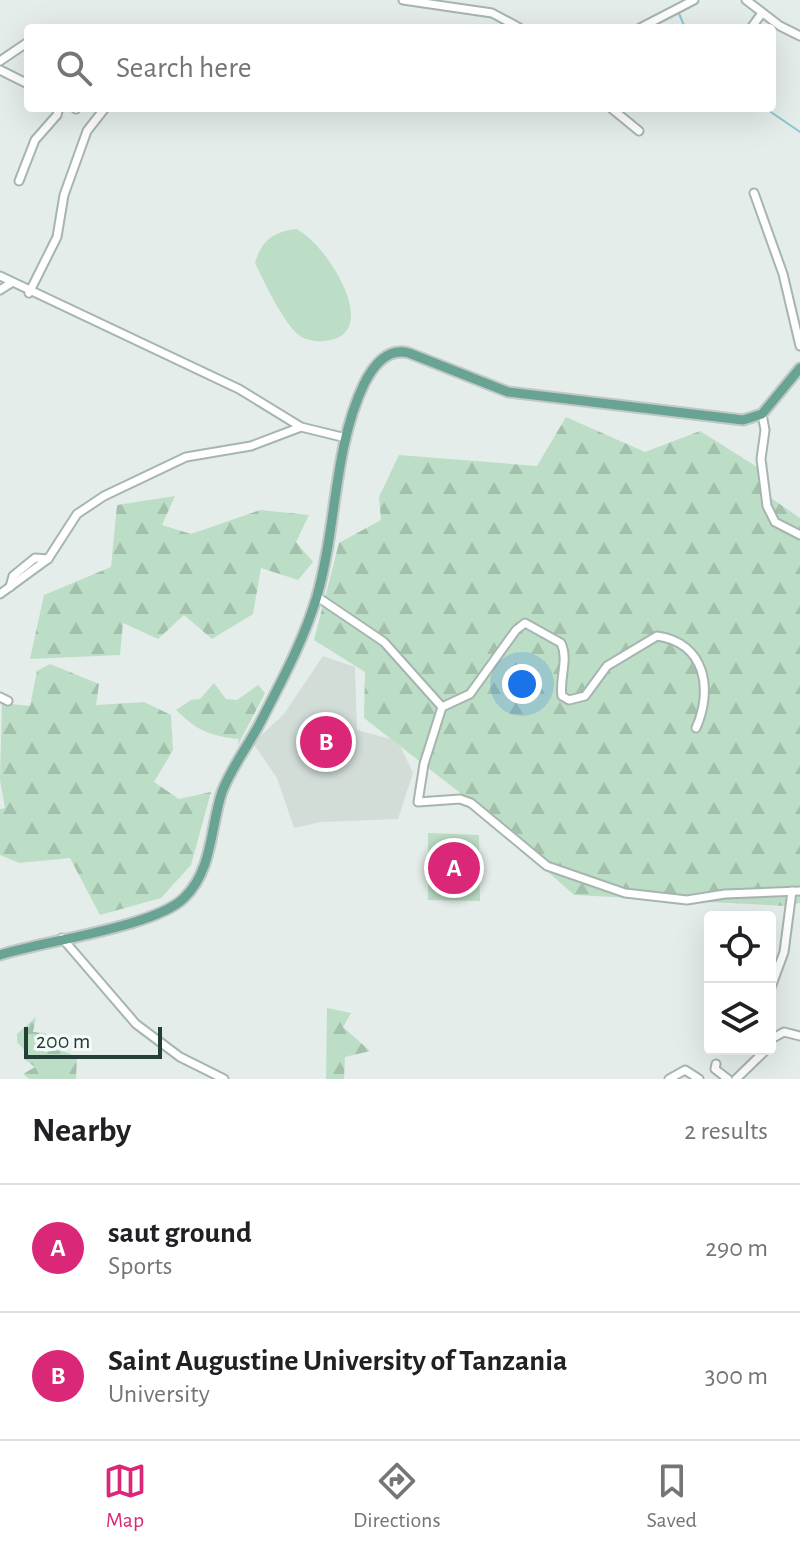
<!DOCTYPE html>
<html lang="en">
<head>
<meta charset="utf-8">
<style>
	:root { --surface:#fff; --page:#f6f6f6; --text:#202124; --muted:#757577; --line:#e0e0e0; --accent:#db2777 }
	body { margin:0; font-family:"Alegreya Sans",sans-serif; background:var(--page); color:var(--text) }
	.controls { position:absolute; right:24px; bottom:24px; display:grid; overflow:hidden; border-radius:8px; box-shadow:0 8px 32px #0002 }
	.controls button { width:72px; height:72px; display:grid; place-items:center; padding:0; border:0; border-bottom:2px solid var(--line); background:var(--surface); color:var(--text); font:40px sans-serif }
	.scale { position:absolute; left:24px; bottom:20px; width:138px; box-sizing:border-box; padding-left:8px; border:4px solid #233f38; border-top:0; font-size:22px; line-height:28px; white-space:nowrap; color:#233f38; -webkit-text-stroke:6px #f4faf7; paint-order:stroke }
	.you { position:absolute; left:522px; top:684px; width:28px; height:28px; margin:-20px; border:6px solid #fff; border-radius:50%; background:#1a73e8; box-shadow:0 0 0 12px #1a73e833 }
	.badge { display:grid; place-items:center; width:52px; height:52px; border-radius:50%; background:var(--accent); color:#fff; font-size:26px; font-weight:700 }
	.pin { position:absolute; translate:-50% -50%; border:4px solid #fff; box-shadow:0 2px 8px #0006 }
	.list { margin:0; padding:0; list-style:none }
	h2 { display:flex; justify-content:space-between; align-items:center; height:104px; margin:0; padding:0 32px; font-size:34px }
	h2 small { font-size:26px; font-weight:400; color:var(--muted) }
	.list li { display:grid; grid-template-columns:52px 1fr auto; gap:24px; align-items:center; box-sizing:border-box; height:128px; padding:0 32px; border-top:2px solid var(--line) }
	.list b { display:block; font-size:30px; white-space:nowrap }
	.list p { margin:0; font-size:26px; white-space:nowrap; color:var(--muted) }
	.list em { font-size:26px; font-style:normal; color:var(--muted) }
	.icon { flex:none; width:44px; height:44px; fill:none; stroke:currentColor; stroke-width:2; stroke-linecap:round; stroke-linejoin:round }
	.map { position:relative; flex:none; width:800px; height:1079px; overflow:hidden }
	.search { position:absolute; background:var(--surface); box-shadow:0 8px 32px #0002; left:24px; right:24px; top:24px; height:88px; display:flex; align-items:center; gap:20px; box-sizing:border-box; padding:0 28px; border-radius:8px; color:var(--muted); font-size:30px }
	.sheet { height:360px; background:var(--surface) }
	nav { display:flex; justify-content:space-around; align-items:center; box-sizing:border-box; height:112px; border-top:2px solid var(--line); background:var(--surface); font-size:22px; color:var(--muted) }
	nav a { display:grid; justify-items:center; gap:4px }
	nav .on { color:var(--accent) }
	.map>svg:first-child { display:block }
	.built { fill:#d2ddd8 }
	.forest { fill:url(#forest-firs) }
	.park { fill:#bddec6 }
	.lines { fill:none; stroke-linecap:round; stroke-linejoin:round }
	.stream { stroke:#8cc6d2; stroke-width:2 }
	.minor-casing { stroke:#a6b5b0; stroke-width:11 }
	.major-casing { stroke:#c1c9c7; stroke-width:13 }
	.minor { stroke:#fff; stroke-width:7 }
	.major { stroke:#68a394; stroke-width:9 }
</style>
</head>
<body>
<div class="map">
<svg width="800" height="1079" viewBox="0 0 800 1079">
	<defs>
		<pattern id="forest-firs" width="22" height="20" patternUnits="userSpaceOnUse" patternTransform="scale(2)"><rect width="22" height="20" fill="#bddec6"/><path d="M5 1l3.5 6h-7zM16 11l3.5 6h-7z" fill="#a2c0ab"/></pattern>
	</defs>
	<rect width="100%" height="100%" fill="#e4ede9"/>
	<path class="built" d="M323 656 355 667 357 730 398 741 413 773 398 819 321 822 294 828 277 778 253 743 284 714Z"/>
	<g class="forest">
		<path d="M566 417 645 452 700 431 762 470 768 496 800 518V903L786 906 574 895 459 792 364 718 365 672 314 640 339 543 381 520 379 497 399 455 537 466Z"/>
		<path d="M175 496 162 525 191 534 260 510 309 515 296 542 313 562 298 580 261 568 253 614 212 639 184 615 158 639 123 623 120 655 30 659 44 595 111 567 117 505Z"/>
		<path d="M50 664 99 684 96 705 144 702 171 715 173 750 154 782 179 799 211 792 191 865 161 898 100 915 70 858 19 863 0 855V809L5 808 0 780 2 703 30 706 37 671Z"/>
		<path d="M214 683 226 699 237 700 258 685 265 693 237 747 239 739C210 736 196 730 176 710L191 700 200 699Z"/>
		<path d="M327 1008 351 1013 343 1027 370 1051 345 1057 344 1079H326Z"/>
		<path d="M36 1017 33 1032 46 1033 44 1052 61 1050 77 1057 76 1079H29L23 1074 35 1067 24 1059 27 1053 17 1042V1034Z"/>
	</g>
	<g class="park">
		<path d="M296 229C326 242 386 337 324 341 317 342 306 340 300 336 283 323 265 283 255 263 262 240 273 232 296 229Z"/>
		<path d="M428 833 479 835 480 901 428 900Z"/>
	</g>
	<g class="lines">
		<g class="stream">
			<path d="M678 11 685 28"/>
			<path d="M765 108 800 132"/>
		</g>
		<g class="minor-casing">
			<g id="minor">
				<path d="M403 0 492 13 520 28"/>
				<path d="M746 0 780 26 800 36"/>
				<path d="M640 28 694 0"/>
				<path d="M751 28 762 13"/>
				<path d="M0 61 28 42"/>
				<path d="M0 70 28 84"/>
				<path d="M75 108 76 109"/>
				<path d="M611 108 639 131"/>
				<path d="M19 181 35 140 57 115 59 108"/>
				<path d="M754 193 783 274 800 346"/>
				<path d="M0 276 239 389 301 427 346 438"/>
				<path d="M0 290 11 283"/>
				<path d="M29 293 57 237 64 195 87 131 105 108"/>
				<path d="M762 414 765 430 761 459 767 506 775 522 800 535"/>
				<path d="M10 587 13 576 35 558 48 559"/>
				<path d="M0 594 48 559 77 514 104 496 186 457 251 446 301 427"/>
				<path d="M316 596 384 642 442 707 424 764 418 802 460 799 471 803 547 866 625 893 687 900 725 894 800 891"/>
				<path d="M0 697 8 701"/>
				<path d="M442 707 470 694 516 630 525 623 561 643C569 660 559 678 562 696L569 700 585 696 607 666 657 636C706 643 713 690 696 728"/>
				<path d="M62 938 136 1024 180 1057 224 1079"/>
				<path d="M770 990 784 952 792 891"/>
				<path d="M773 1038 784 1032 800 1036"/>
				<path d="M716 1064 715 1069 728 1079"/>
				<path d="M669 1079 685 1070 699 1079"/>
				<path d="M736 1079 767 1049"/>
			</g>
		</g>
		<g class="major-casing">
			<path id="major" d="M0 955C43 941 155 927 184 898 213 870 210 828 222 792 231 768 248 746 260 723 281 682 304 640 317 596 337 527 333 449 364 384 373 366 387 347 409 353L508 392 743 420 762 414 800 368"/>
		</g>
		<use href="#minor" class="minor"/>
		<use href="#major" class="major"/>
	</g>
</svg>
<div class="controls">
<button><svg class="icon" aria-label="locate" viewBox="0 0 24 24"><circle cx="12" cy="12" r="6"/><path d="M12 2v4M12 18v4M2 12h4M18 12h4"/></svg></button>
<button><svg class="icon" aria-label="layers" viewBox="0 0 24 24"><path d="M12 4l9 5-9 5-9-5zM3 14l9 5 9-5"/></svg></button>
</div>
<div class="scale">200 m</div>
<div class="you"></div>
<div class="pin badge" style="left:454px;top:868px">A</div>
<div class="pin badge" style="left:326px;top:742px">B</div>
<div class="search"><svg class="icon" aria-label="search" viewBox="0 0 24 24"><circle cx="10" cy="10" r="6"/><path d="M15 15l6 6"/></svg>Search here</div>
</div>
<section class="sheet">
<h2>Nearby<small>2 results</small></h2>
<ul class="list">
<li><span class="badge">A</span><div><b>saut ground</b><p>Sports</p></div><em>290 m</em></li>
<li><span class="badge">B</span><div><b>Saint Augustine University of Tanzania</b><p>University</p></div><em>300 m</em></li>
</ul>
</section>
<nav>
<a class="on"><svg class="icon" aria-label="map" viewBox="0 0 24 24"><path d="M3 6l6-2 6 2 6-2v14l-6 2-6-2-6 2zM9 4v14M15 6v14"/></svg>Map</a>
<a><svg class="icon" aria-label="directions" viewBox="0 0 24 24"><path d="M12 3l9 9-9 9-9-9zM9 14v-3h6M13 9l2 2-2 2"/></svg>Directions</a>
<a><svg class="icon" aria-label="saved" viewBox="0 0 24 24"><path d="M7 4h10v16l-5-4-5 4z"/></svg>Saved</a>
</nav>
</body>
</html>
